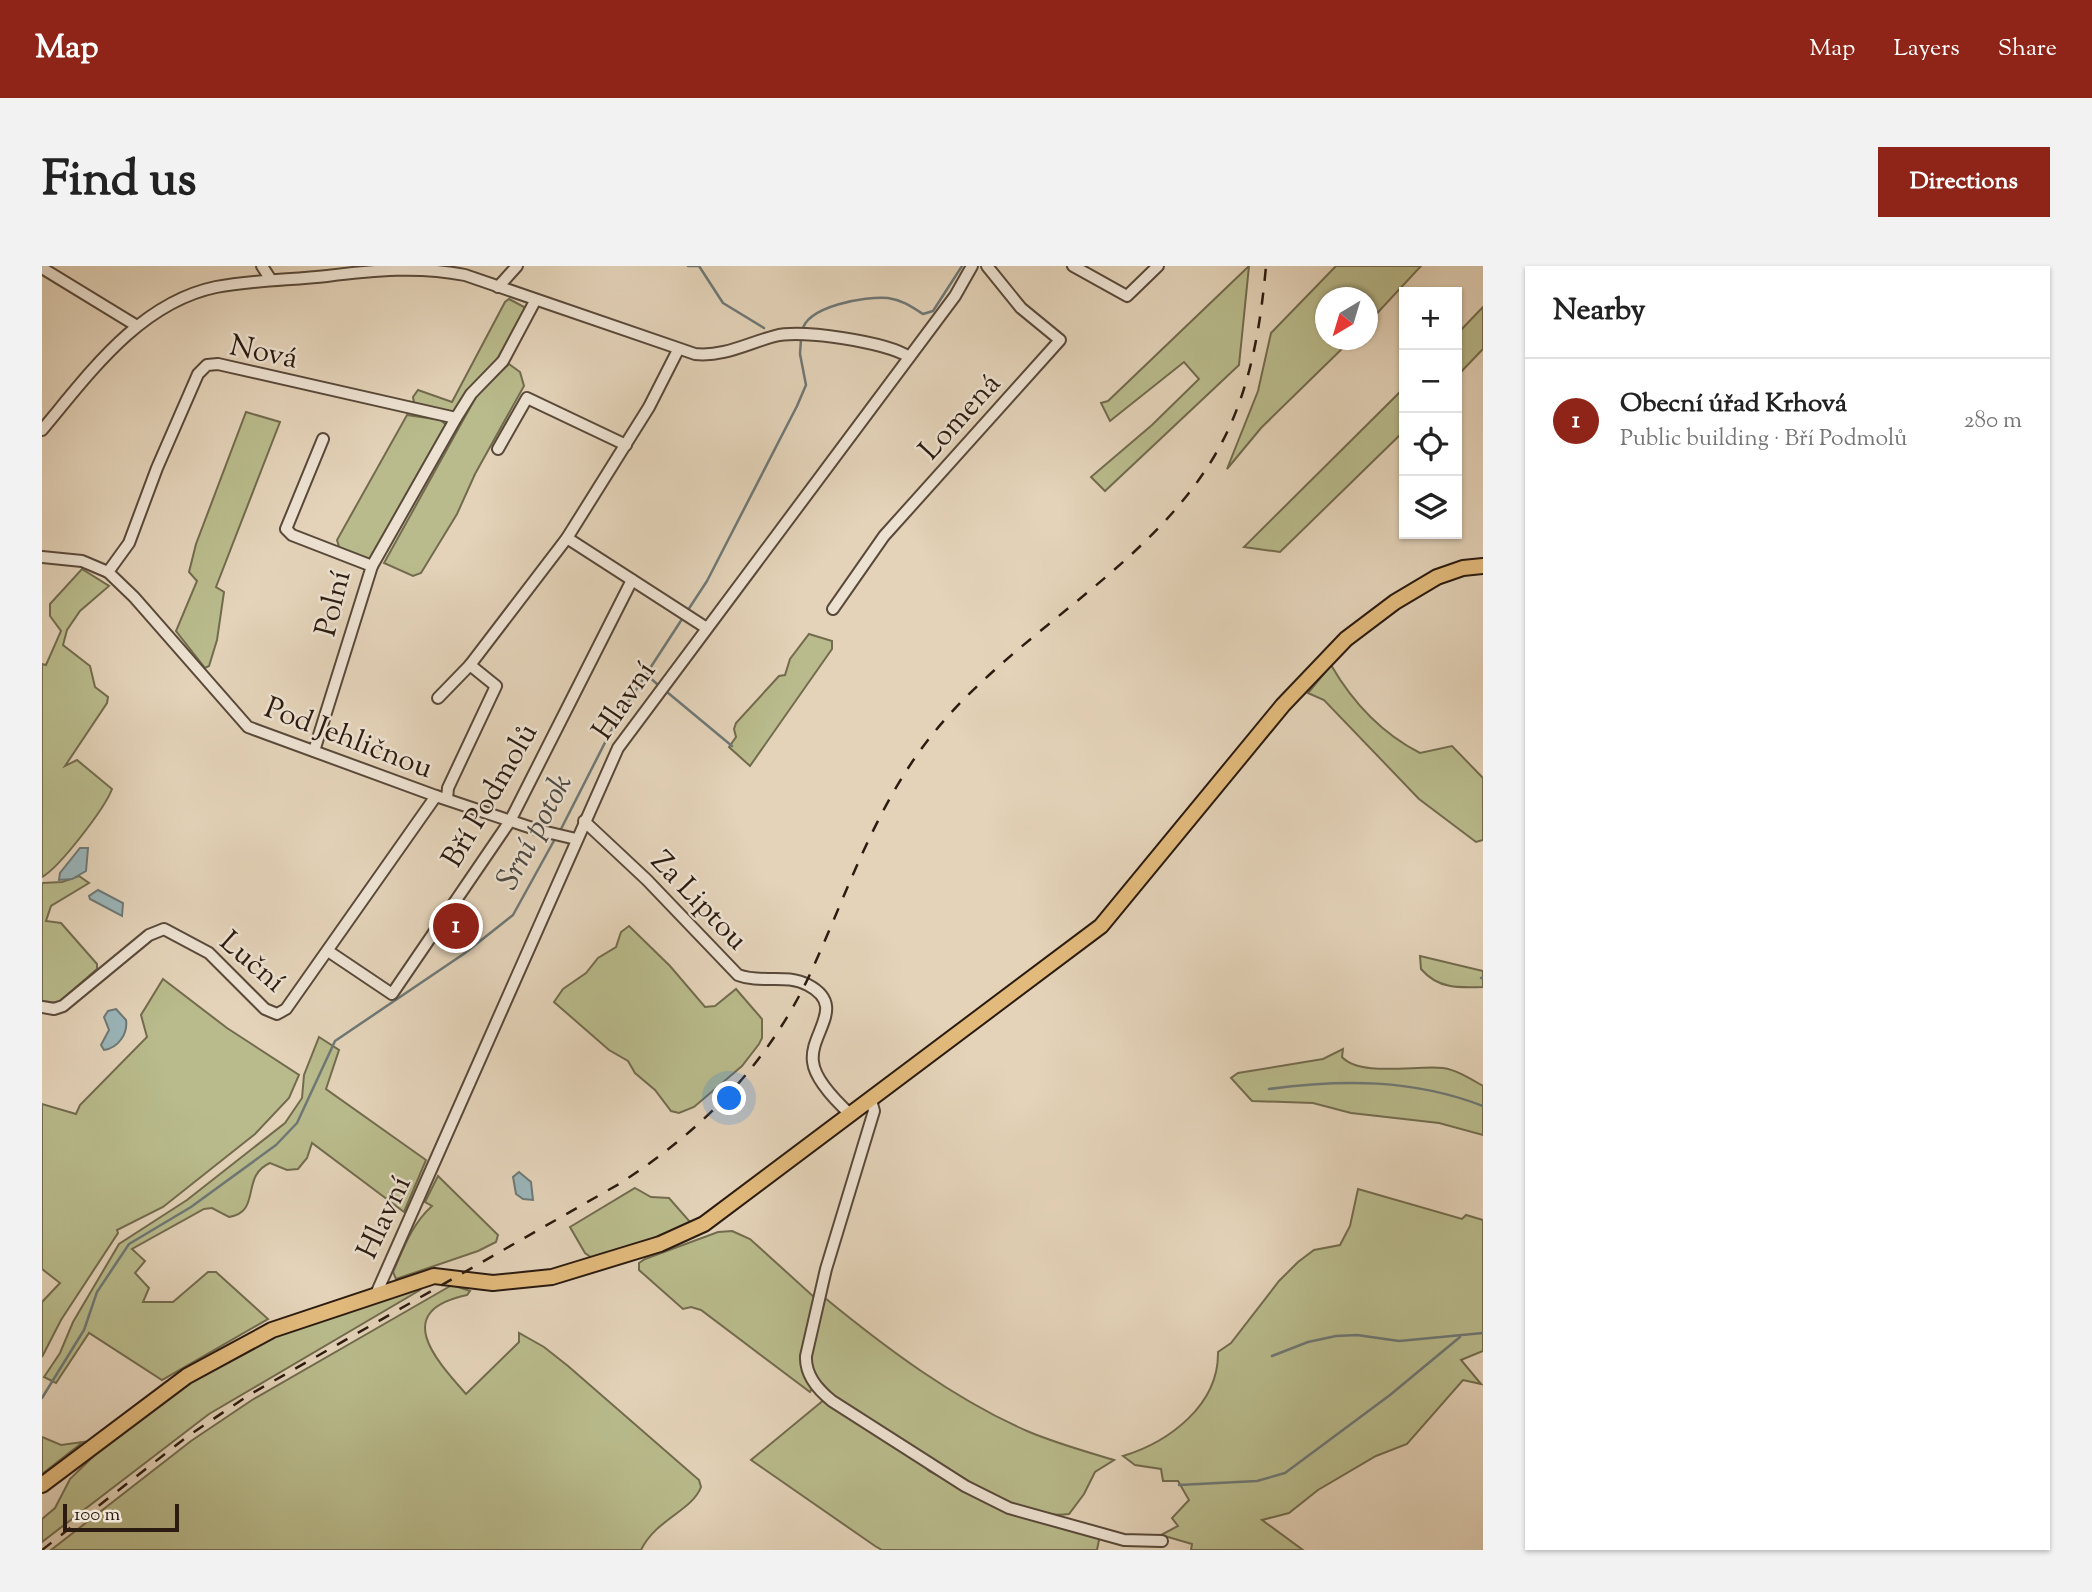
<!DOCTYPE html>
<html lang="en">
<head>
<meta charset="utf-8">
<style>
	:root { --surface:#fff; --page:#f2f2f2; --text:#222; --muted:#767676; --line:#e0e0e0; --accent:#8f2418 }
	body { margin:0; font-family:"Sorts Mill Goudy",serif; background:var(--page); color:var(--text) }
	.controls { position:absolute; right:21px; top:21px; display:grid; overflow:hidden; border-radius:0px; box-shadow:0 2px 5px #0004 }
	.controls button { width:63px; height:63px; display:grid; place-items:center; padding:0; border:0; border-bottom:2px solid var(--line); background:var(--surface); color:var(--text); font:35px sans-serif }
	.compass { position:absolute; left:1273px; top:21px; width:63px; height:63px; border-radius:50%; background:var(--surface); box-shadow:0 2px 5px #0004; rotate:218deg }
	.scale { position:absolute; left:21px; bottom:18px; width:116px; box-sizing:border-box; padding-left:7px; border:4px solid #2b1b10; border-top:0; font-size:19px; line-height:24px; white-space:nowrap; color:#2b1b10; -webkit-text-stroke:5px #ede2d2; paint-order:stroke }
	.you { position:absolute; left:688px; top:833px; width:24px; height:24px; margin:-18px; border:5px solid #fff; border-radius:50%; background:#1a73e8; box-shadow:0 0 0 10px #1a73e833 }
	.badge { display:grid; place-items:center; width:46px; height:46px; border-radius:50%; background:var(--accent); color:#fff; font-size:23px; font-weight:700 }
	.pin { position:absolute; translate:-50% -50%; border:4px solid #fff; box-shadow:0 2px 7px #0006 }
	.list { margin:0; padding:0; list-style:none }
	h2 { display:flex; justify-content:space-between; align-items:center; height:91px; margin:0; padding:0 28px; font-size:30px }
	h2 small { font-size:23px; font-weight:400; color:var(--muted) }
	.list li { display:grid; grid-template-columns:46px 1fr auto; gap:21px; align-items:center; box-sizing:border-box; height:126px; padding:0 28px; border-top:2px solid var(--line) }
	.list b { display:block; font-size:26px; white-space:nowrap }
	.list p { margin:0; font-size:23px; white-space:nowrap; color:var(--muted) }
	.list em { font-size:23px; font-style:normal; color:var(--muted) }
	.icon { flex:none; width:38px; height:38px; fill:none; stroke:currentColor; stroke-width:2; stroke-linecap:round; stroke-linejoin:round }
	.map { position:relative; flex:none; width:1441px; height:1284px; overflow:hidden; border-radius:0px }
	header { display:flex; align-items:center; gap:42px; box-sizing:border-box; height:98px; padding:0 35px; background:var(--accent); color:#fff }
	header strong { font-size:33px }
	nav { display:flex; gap:38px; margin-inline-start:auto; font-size:24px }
	.intro { display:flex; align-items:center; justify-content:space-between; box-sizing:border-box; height:168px; padding:0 42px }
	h1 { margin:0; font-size:49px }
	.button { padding:18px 32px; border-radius:0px; background:var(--accent); color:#fff; font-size:24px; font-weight:700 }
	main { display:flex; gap:42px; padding:0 42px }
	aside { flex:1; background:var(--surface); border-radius:0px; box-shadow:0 2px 5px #0004 }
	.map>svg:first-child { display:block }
	.green { fill:#b9bb8c; stroke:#726b4e; stroke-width:2 }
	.water { fill:#9ab6ba; stroke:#6e7876; stroke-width:2 }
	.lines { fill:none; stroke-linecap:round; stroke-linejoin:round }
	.stream { stroke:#6e7876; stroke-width:2.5 }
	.minor-casing { stroke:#59493a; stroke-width:14 }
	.major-casing { stroke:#2b1b10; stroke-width:18 }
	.minor { stroke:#ede2d2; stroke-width:10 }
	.major { stroke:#e2ba7c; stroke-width:14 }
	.rail { stroke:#2b1b10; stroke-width:2.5; stroke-dasharray:12 12; stroke-linecap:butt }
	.labels { text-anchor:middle; stroke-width:5; stroke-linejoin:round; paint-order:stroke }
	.street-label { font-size:30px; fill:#2b1b10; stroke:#ede2d2 }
	.water-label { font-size:32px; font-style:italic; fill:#4c4a43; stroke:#ede2d2 }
</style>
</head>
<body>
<header>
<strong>Map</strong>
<nav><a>Map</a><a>Layers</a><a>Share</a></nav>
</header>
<div class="intro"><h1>Find us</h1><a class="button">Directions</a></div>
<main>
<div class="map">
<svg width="1441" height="1284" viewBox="0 0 1441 1284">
	<rect width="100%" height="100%" fill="#e4d3b9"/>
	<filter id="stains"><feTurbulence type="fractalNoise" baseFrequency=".00286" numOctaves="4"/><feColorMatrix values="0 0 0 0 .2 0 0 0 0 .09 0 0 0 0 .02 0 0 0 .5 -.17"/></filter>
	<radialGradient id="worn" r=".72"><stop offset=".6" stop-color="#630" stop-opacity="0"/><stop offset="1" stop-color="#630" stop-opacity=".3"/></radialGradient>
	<g class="green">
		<path d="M1207 0 1197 99 1063 225 1049 211 1110 159 1157 113 1142 96 1068 155 1059 137 1066 135Z"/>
		<path d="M1294 0H1379L1326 57 1325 32H1283V74H1309L1219 162 1185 203 1216 125 1229 67Z"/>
		<path d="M467 33 484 42 462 84 412 147 372 137 371 131 376 124 410 136 463 36Z"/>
		<path d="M1441 41V83L1415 110V68Z"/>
		<path d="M467 98 478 106 482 120 433 208 415 248 379 307 371 310 342 297 435 129Z"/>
		<path d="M1362 122V165L1238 286 1202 281Z"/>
		<path d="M204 146 238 156 174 321 182 326 175 374 167 400 163 402 134 365 155 315 147 306 154 278Z"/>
		<path d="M365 149 399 154 404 159 329 294 298 284 295 274Z"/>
		<path d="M40 303 67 320 38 345 25 364 21 379 48 400 53 421 66 431 65 437 23 500 35 494 70 523C63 542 17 602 0 611V398L4 399 19 365 8 350V338Z"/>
		<path d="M767 368 790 375V383L708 500 687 481 694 471 692 463 694 457 737 410 743 409 748 393Z"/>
		<path d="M1289 399C1311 437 1339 467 1378 487L1410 480 1441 512V574L1434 576 1377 533 1282 434 1266 427Z"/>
		<path d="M37 610 47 617 9 640 4 655 19 657 55 698V703L16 737 0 735V617L20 616Z"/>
		<path d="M587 660 628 700 663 741 673 740 694 723 720 753V772L717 778 700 800 652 841 637 847 629 845 613 824 593 807 586 795 567 784 512 736 521 723 544 707 556 692 574 681 579 666Z"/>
		<path d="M1378 690 1441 705V721C1417 722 1396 723 1379 703Z"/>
		<path d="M121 713 185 762 257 809 247 832 213 868 121 941 75 964 76 967 19 1054 0 1091V1036L18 1017 0 1003V838L34 848 38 839 105 771 99 749Z"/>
		<path d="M277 771 297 784 284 823 384 894 362 946 270 877 265 892 256 903 245 904 228 897C198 910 220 946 187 951L170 942 162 943 90 983 103 995 93 1007 107 1022 101 1036H131L166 1006H174L226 1053 120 1114 47 1067 14 1117 2 1111 18 1087 31 1056 77 978 145 934 243 857 260 832 262 809Z"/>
		<path d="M1301 783 1300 791C1318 811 1375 799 1401 802 1415 804 1429 813 1441 820V869L1397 857 1309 847 1271 837 1210 835 1189 812 1196 807 1281 793Z"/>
		<path d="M396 910 456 969 454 976 436 985 354 1013 351 1006C362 981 370 958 390 940L383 936Z"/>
		<path d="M593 922 609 931 627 932 649 957 597 978 550 992 543 987 528 961Z"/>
		<path d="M1316 923 1420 953 1424 949 1441 954V1085L1419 1094 1439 1118 1421 1114 1365 1178 1334 1190 1276 1224 1247 1247 1220 1254 1261 1284H1149L1150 1278 1119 1269 1136 1260 1130 1252 1147 1234 1136 1215H1121L1119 1203 1093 1199 1081 1190C1127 1176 1177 1139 1176 1086L1189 1077 1237 1015 1256 996 1272 984 1298 979 1308 960Z"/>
		<path d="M690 965 708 973 772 1031 760 1097 771 1121 768 1126 659 1044 649 1041 641 1043 597 1004V997L603 993 676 966Z"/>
		<path d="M382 1019 378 1024 167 1148 0 1276V1253L13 1242 28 1213 65 1177 149 1116 232 1070Z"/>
		<path d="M410 1019 428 1025 425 1029C350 1045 392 1092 424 1128L477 1076V1067L502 1081 526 1100 657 1214 659 1221C650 1245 614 1253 599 1284H9L149 1175 210 1134Z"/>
		<path d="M783 1032C844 1082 912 1133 985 1165 1013 1177 1042 1185 1072 1194L1053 1206 1042 1228 1027 1248C1001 1252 970 1239 947 1228L793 1131 774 1111 767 1095Z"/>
		<path d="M783 1133 872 1190 887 1205 970 1247 1058 1269 1055 1284H840L833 1280 709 1194Z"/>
		<path d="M0 1171 19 1179 41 1176 0 1208Z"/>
	</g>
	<g class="water">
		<path d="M38 582H46L44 605 30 613 17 614 18 607Z"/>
		<path d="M56 624 81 637 80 650 48 633 47 630Z"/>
		<path d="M74 743 84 754C86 768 76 782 62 784L59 779 67 764 62 751 66 745Z"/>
		<path d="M477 906 489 916 491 934 481 933 474 928 471 911Z"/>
	</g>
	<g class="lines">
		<g class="stream">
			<path d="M646 0H657L681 37 722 62"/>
			<path d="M760 66C763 40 824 30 846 32 860 34 870 41 881 48L891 45 920 0"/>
			<path d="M646 344 665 315 755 140 764 119 758 88 759 73"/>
			<path d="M604 408 615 418"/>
			<path d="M625 426 690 480"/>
			<path d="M518 565 575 453 642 350"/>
			<path d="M1439 712H1441"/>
			<path d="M1227 823C1300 813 1371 813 1441 840"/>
			<path d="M1230 1090 1266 1076 1294 1070 1315 1069 1357 1075 1441 1067"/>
			<path d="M0 1132 42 1064 55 1026 87 978 149 941 234 879 255 857 293 775 423 687 471 649 514 571"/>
			<path d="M1137 1219 1215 1215 1243 1207 1348 1129 1418 1071"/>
		</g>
		<g class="minor-casing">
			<g id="minor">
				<path d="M220 0 229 14"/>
				<path d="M1031 0 1085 30 1116 0"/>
				<path d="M0 2 95 60"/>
				<path d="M456 21 475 0"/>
				<path d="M0 164C47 108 97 37 174 21 211 14 248 14 285 10 332 4 377 0 423 9L653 88C682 91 706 77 733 70 759 63 845 76 867 91"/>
				<path d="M456 183 485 132 584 179"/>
				<path d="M525 272 663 361"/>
				<path d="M0 291 40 295 66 306 92 331 206 461 394 530 496 564 534 573"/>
				<path d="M330 300 414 152 429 128 461 95 493 35"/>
				<path d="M66 306 87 277 115 202 156 108 165 99 176 98 414 152"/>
				<path d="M791 343 842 270 1018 74 979 42 945 0"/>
				<path d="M396 432 428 399 525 272 607 141 636 84"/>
				<path d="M272 485 330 300 250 269 244 263 281 173"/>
				<path d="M405 533 406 522 454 420 428 399"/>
				<path d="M542 555 605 614 696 709C719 718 744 707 766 719 806 740 767 767 771 796 773 814 796 837 809 849"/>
				<path d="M286 685 350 728 468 555 590 314"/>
				<path d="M0 741 12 743 21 740 107 669 122 663 167 687 223 743 235 748 244 743 394 530"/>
				<path d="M829 834 832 845 784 1003 764 1090C763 1109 776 1124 790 1135L923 1220 967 1242 1082 1274 1120 1275"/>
				<path d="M334 1028 576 482 913 30 930 0"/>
			</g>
		</g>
		<g class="major-casing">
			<path id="major" d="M0 1219 145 1110 230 1064 392 1010 451 1017 510 1011 618 978 662 958 1059 660 1241 439 1304 373 1353 336 1395 311 1421 302 1441 300"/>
		</g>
		<use href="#minor" class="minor"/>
		<use href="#major" class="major"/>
		<path class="rail" d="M0 1284 146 1170 207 1129 577 918C660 865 727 797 769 706 805 627 832 544 886 474 969 367 1103 307 1173 189 1207 131 1218 66 1224 0"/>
	</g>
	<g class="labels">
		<g class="street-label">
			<text transform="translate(222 85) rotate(12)" y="10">Nová</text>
			<text transform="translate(917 150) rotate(-48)" y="10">Lomená</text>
			<text transform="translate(290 337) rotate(-76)" y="10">Polní</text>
			<text transform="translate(581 434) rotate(-56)" y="10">Hlavní</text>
			<text transform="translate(307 471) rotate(21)" y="10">Pod Jehličnou</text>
			<text transform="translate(447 529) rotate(-60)" y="10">Bří Podmolů</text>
			<text transform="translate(658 634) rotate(46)" y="10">Za Liptou</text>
			<text transform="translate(211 695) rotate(41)" y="10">Luční</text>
			<text transform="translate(341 951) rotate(-65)" y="10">Hlavní</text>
		</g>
		<g class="water-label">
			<text transform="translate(491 565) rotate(-62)" y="11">Srní potok</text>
		</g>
	</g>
	<rect width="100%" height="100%" filter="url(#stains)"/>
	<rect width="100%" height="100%" fill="url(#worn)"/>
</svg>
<div class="controls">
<button>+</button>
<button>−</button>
<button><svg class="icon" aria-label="locate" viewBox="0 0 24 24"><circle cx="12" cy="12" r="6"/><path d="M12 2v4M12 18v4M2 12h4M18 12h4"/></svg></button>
<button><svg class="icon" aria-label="layers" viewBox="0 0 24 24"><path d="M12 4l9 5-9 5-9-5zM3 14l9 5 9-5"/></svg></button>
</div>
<svg class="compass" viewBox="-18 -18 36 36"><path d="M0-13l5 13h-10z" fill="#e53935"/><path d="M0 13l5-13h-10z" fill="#767676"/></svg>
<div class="scale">100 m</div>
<div class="you"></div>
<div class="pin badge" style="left:414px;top:660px">1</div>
</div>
<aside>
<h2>Nearby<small></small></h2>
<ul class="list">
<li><span class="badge">1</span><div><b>Obecní úřad Krhová</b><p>Public building · Bří Podmolů</p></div><em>280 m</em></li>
</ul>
</aside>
</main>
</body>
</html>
